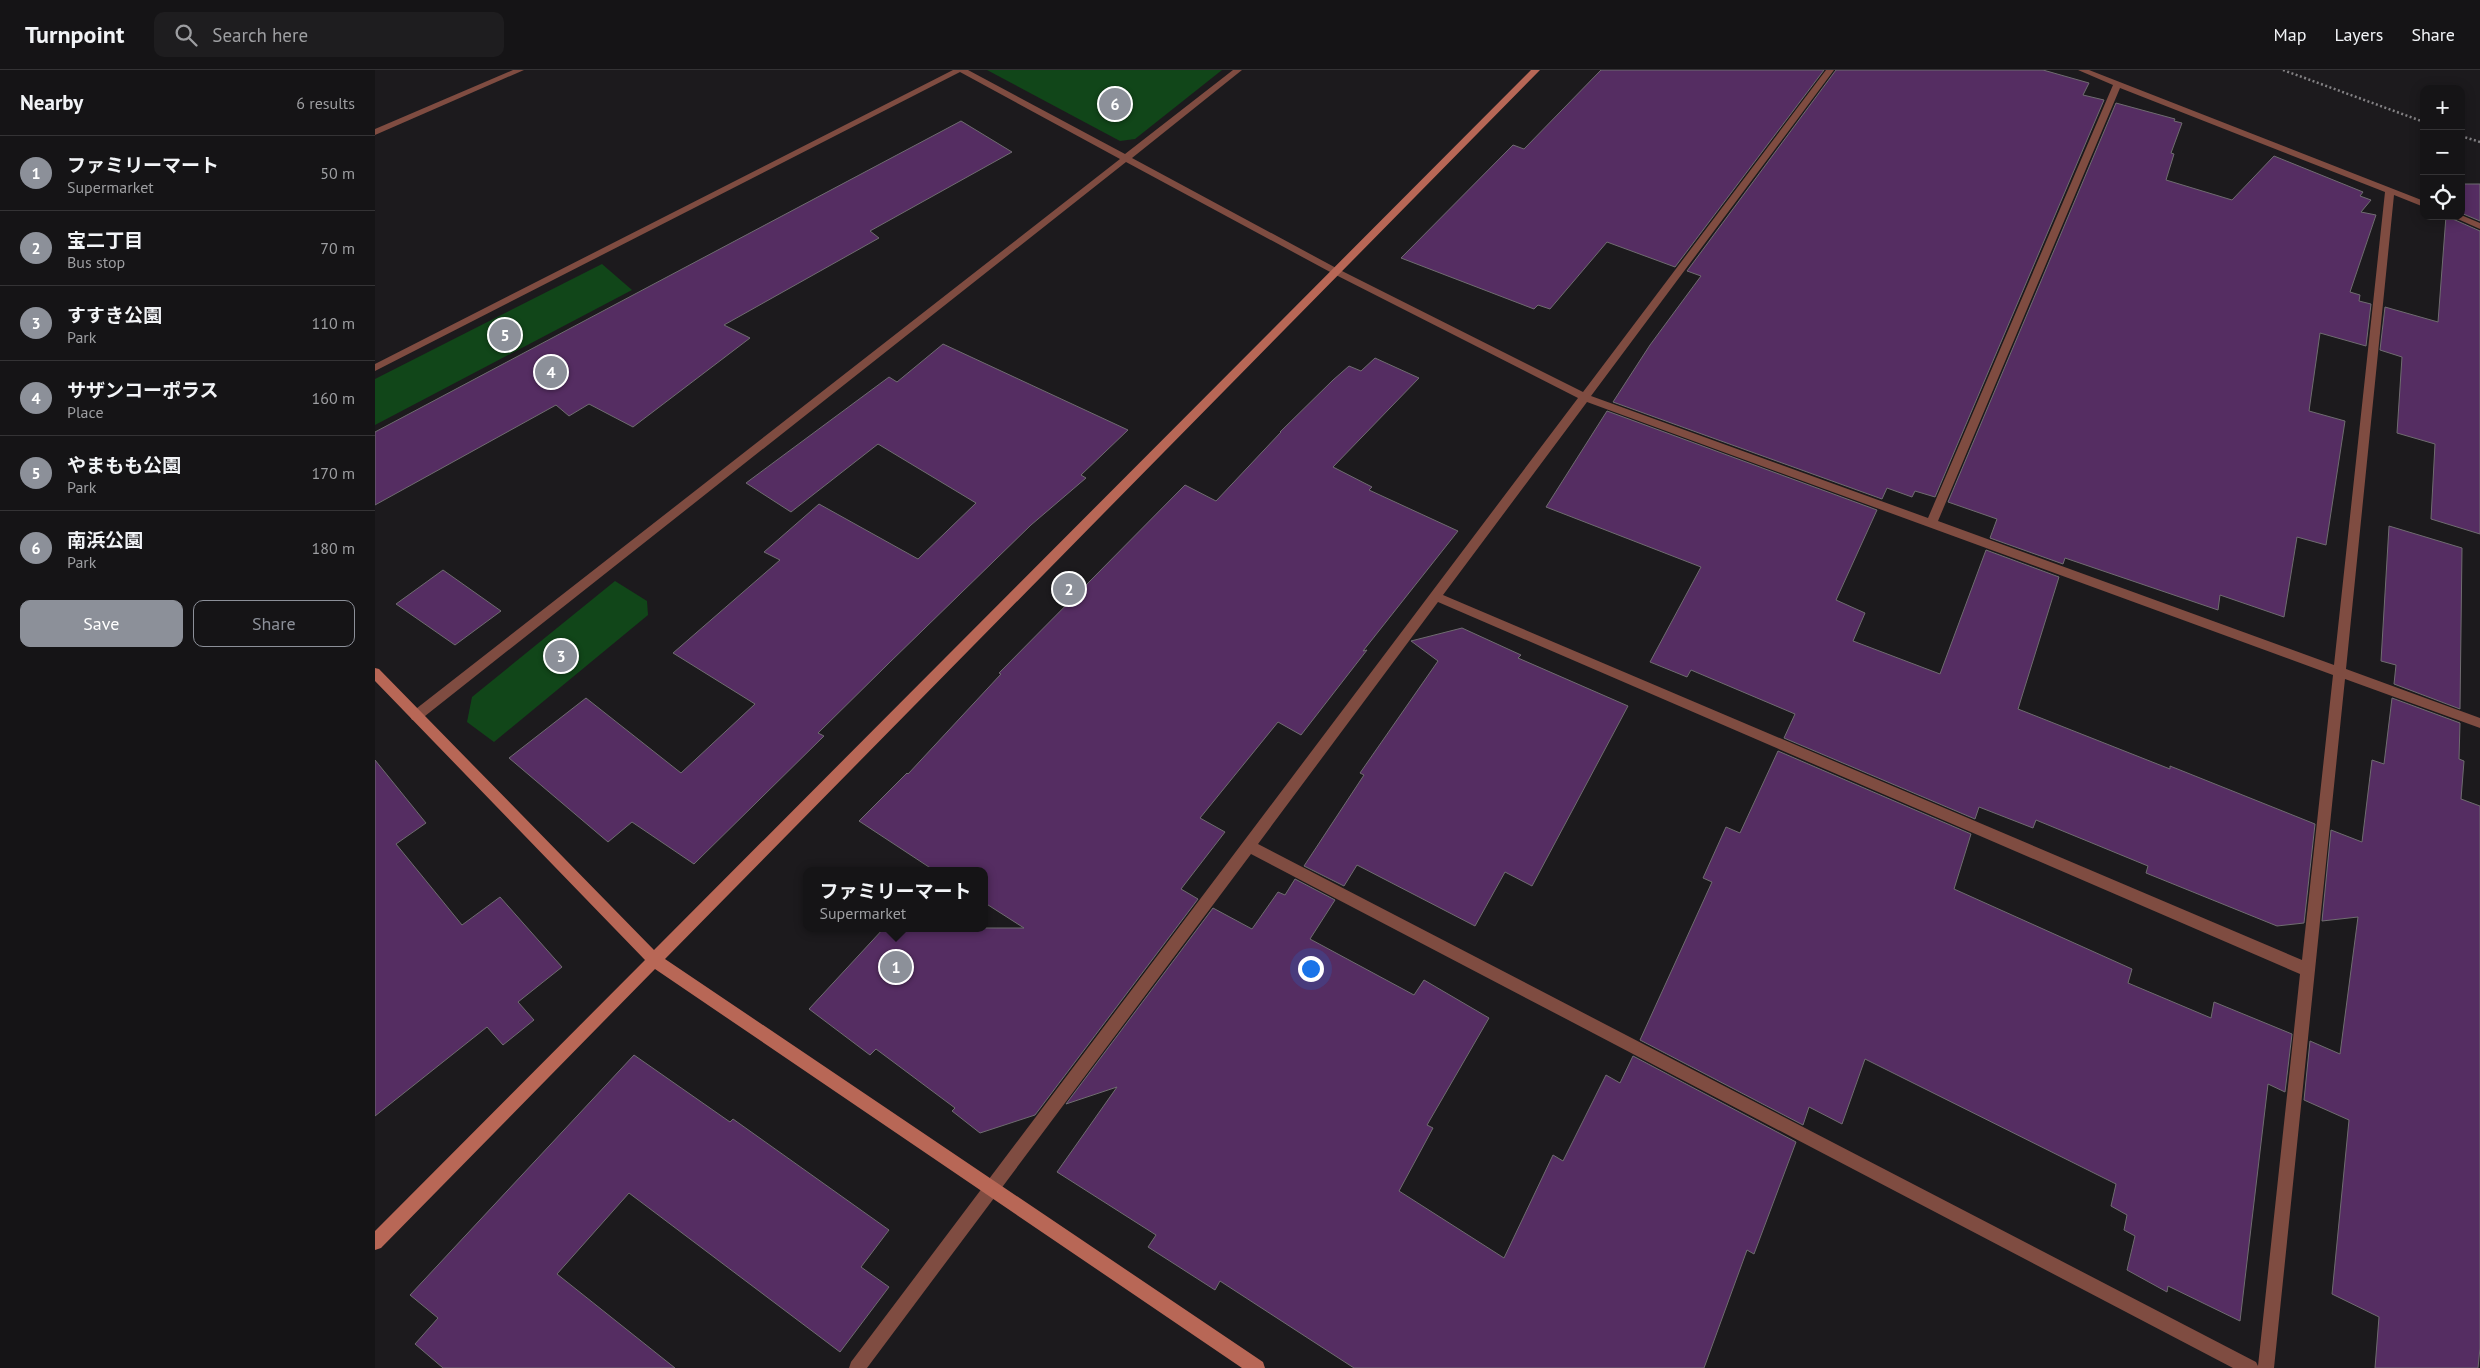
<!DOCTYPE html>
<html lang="en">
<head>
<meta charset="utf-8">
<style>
	:root { --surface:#151416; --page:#1e1d1f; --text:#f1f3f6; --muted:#9d9ea1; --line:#343335; --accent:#8c9099 }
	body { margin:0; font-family:"PT Sans","Noto Sans JP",sans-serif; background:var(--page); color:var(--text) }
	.controls { position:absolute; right:15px; top:15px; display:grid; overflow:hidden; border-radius:10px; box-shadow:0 2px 12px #0003 }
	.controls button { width:45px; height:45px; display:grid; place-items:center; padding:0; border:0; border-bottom:1px solid var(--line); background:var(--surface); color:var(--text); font:25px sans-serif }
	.you { position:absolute; left:935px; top:898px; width:18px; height:18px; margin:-12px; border:4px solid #fff; border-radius:50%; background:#1a73e8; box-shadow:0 0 0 8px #1a73e833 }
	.badge { display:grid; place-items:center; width:32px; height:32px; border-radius:50%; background:var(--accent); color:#fff; font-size:16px; font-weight:700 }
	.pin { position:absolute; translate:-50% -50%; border:2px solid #fff; box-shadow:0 1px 5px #0006 }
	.popup { position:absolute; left:428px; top:797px; width:185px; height:65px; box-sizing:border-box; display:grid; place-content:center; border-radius:10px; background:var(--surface); filter:drop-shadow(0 1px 4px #0005); font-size:16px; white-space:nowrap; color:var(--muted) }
	.popup b { font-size:19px; color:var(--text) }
	.popup::after { content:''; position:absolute; left:50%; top:100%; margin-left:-10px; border:10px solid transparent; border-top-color:var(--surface) }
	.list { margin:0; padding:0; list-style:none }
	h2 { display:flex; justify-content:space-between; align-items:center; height:65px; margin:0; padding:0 20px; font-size:21px }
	h2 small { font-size:16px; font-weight:400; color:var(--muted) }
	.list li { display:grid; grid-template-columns:32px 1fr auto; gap:15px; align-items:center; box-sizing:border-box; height:75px; padding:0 20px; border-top:1px solid var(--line) }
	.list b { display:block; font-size:19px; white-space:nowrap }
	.list p { margin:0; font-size:16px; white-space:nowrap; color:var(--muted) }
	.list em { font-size:16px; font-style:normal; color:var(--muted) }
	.actions { display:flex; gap:10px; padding:15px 20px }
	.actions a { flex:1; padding:11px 0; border:1px solid var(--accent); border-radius:10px; text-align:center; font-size:18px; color:var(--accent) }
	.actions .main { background:var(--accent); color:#fff }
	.icon { flex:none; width:28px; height:28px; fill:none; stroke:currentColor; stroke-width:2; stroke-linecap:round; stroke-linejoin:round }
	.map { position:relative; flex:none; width:2105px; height:1298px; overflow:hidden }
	header { display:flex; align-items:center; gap:30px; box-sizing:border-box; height:70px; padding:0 25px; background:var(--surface); border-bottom:1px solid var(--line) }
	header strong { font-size:24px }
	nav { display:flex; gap:28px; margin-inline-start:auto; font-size:18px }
	.search { width:350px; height:45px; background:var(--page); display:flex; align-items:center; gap:12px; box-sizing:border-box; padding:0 18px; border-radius:10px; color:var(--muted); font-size:19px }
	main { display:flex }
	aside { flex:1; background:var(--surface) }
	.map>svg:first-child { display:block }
	.green { fill:#114619 }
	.building { fill:#552d62; stroke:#6f6c70 }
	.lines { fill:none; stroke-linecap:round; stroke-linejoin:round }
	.path { stroke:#838184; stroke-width:2.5; stroke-dasharray:2 2.5; stroke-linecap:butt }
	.street { fill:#7f4c41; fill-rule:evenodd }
	.secondary { fill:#b86756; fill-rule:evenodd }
</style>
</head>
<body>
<header>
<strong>Turnpoint</strong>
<div class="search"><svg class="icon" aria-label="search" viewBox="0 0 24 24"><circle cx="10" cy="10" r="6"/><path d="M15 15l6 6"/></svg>Search here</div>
<nav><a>Map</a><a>Layers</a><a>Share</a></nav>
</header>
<main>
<aside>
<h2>Nearby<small>6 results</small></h2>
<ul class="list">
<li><span class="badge">1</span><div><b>ファミリーマート</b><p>Supermarket</p></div><em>50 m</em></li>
<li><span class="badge">2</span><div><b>宝二丁目</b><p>Bus stop</p></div><em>70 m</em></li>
<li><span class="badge">3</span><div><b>すすき公園</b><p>Park</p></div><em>110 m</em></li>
<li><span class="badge">4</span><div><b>サザンコーポラス</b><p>Place</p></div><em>160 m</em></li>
<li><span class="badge">5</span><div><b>やまもも公園</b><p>Park</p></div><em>170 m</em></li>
<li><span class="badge">6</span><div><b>南浜公園</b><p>Park</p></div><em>180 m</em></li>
</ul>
<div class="actions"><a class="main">Save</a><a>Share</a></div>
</aside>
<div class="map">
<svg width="2105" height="1298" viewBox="0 0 2105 1298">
	<rect width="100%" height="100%" fill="#1c1a1d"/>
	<g class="green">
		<path d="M612 0H847L760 69 745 71Z"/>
		<path d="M227 194 257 220 0 355V309Z"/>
		<path d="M240 511 272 531 273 545 119 672 92 652 97 627Z"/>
	</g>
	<g class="building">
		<path d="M1226 0H1449L1300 197 1232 172 1175 239 1163 235 1159 239 1026 188 1138 75 1149 79Z"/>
		<path d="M1461 0H1668L1714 13 1708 25 1729 30 1560 427 1540 421 1537 427 1512 418 1507 429 1238 332 1275 275 1326 206 1312 201Z"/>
		<path d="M1741 33 1800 49 1799 51 1807 53 1796 83 1799 84 1791 110 1857 130 1899 86 1988 122 1985 126 1996 130 1986 142 2001 145 1975 222 1985 225 1984 231 1996 234 1991 276 1945 263 1934 341 1970 351 1951 475 1922 467 1909 547 1845 525 1843 540 1690 488 1688 494 1615 468 1622 449 1573 432Z"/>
		<path d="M586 51 637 82 495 161 504 168 349 255 375 268 258 357 214 334 194 346 181 335 0 435V362Z"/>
		<path d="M2086 114H2105V151L2086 143Z"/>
		<path d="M2071 146 2105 161V464L2056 449 2060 374 2022 363 2027 287 2005 280 2010 237 2063 252Z"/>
		<path d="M568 274 753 360 706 405 711 408 656 455 514 593 443 663 449 666 319 794 257 752 233 772 134 688 211 628 306 703 380 634 298 583 405 490 389 482 444 434 543 489 601 433 503 374 416 442 371 413 514 307 522 312Z"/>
		<path d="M1000 288 1044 308 958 397 997 417 994 420 1083 461 988 581 992 580 926 665 903 652 825 748 850 762 806 819 823 829 660 1045 605 1063 577 1041 580 1038 501 979 495 985 434 939 509 858H649L610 833V801H560L484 751 532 703 533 704 626 604 624 603 810 415 841 431 906 362H905L958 310 974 296 986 301Z"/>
		<path d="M1232 341 1502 440 1461 530 1490 543 1478 571 1565 604 1611 480 1684 507 1643 639 1795 699V696L1940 754 1929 853 1902 856 1771 803 1773 796 1661 750 1658 758 1604 737 1600 749 1409 668 1420 644 1316 600 1312 607 1275 592 1326 497 1171 437Z"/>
		<path d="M2014 456 2087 478 2085 639 2019 614 2021 595 2006 591Z"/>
		<path d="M68 500 126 541 80 575 21 534Z"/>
		<path d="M1087 558 1146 585 1143 588 1253 636 1157 816 1130 802 1100 856 982 795 969 816 929 796 989 705 985 703 1063 591 1036 571Z"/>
		<path d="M2017 628 2085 653 2084 689 2089 691 2086 729 2105 736V1278L2103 1298H2000L2004 1247 1957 1224 1974 1050 1929 1030 1935 971 1965 984 1983 847 1947 851 1956 760 1987 772 1997 690 2009 694Z"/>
		<path d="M1403 681 1596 764 1579 819 1757 899 1753 913 1836 948 1839 932 1917 964 1910 1022 1893 1014 1865 1251 1793 1216 1792 1222 1752 1200 1760 1166 1749 1160 1752 1145 1736 1136 1741 1114 1490 989 1467 1054 1434 1037 1428 1055 1265 970 1337 812 1328 808 1351 757 1365 763Z"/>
		<path d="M0 690 51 753 21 774 87 855 125 827 187 897 143 932 159 950 128 975 112 957 0 1046Z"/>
		<path d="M920 809 960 830 935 869 1039 925 1049 910 1114 948 1052 1055 1058 1058 1024 1121 1129 1188 1178 1085 1188 1091 1231 1005 1245 1013 1258 986 1421 1072 1379 1184 1372 1180 1329 1298H979L845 1211 840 1220 773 1177 781 1165 682 1102 742 1017 691 1034 838 838 877 859 903 822 910 825Z"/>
		<path d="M259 985 355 1052 358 1049 514 1160 486 1197 514 1217 465 1282 254 1123 182 1204 300 1298H68L40 1274 63 1248 35 1225Z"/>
	</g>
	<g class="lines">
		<g class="path">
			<path d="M1908 0 2049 52"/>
			<path d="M2086 66 2105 72"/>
		</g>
		<g class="street">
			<path d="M138 0H149L0 65V59Z"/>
			<path d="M578 0H593L750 84 858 0H867L757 88 963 199 1208 322 1451 0H1459L1216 326 1553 448 1738 15 1703 0H1714L2049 131V137L2019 125 1971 599 2105 648V658L1970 609 1899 1298H1858L876 784 492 1298H474L476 1292 1203 328 957 203 751 92 45 650H37L35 646 37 642 745 89 585 2 0 301V294ZM1745 18 2010 122 1959 595 1563 451ZM1212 332 1958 605 1927 890 1068 525ZM1063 532 1925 904 1883 1296 1881 1292 883 774Z"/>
			<path d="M2086 145 2105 153V159L2076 146Z"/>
		</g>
		<path class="secondary" d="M1156 0H1165L290 889 888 1292 890 1298H867L280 899 6 1178 0 1180V1161L270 890 0 611V598L4 599 279 880Z"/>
	</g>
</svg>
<div class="controls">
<button>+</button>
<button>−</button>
<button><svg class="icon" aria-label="locate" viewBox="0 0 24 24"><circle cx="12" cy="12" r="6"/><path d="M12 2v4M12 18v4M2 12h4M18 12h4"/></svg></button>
</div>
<div class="you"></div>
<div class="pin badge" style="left:521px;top:897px">1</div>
<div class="popup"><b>ファミリーマート</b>Supermarket</div>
<div class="pin badge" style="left:694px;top:519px">2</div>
<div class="pin badge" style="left:186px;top:586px">3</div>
<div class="pin badge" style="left:176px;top:302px">4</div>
<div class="pin badge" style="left:130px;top:265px">5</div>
<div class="pin badge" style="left:740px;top:34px">6</div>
</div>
</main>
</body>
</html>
